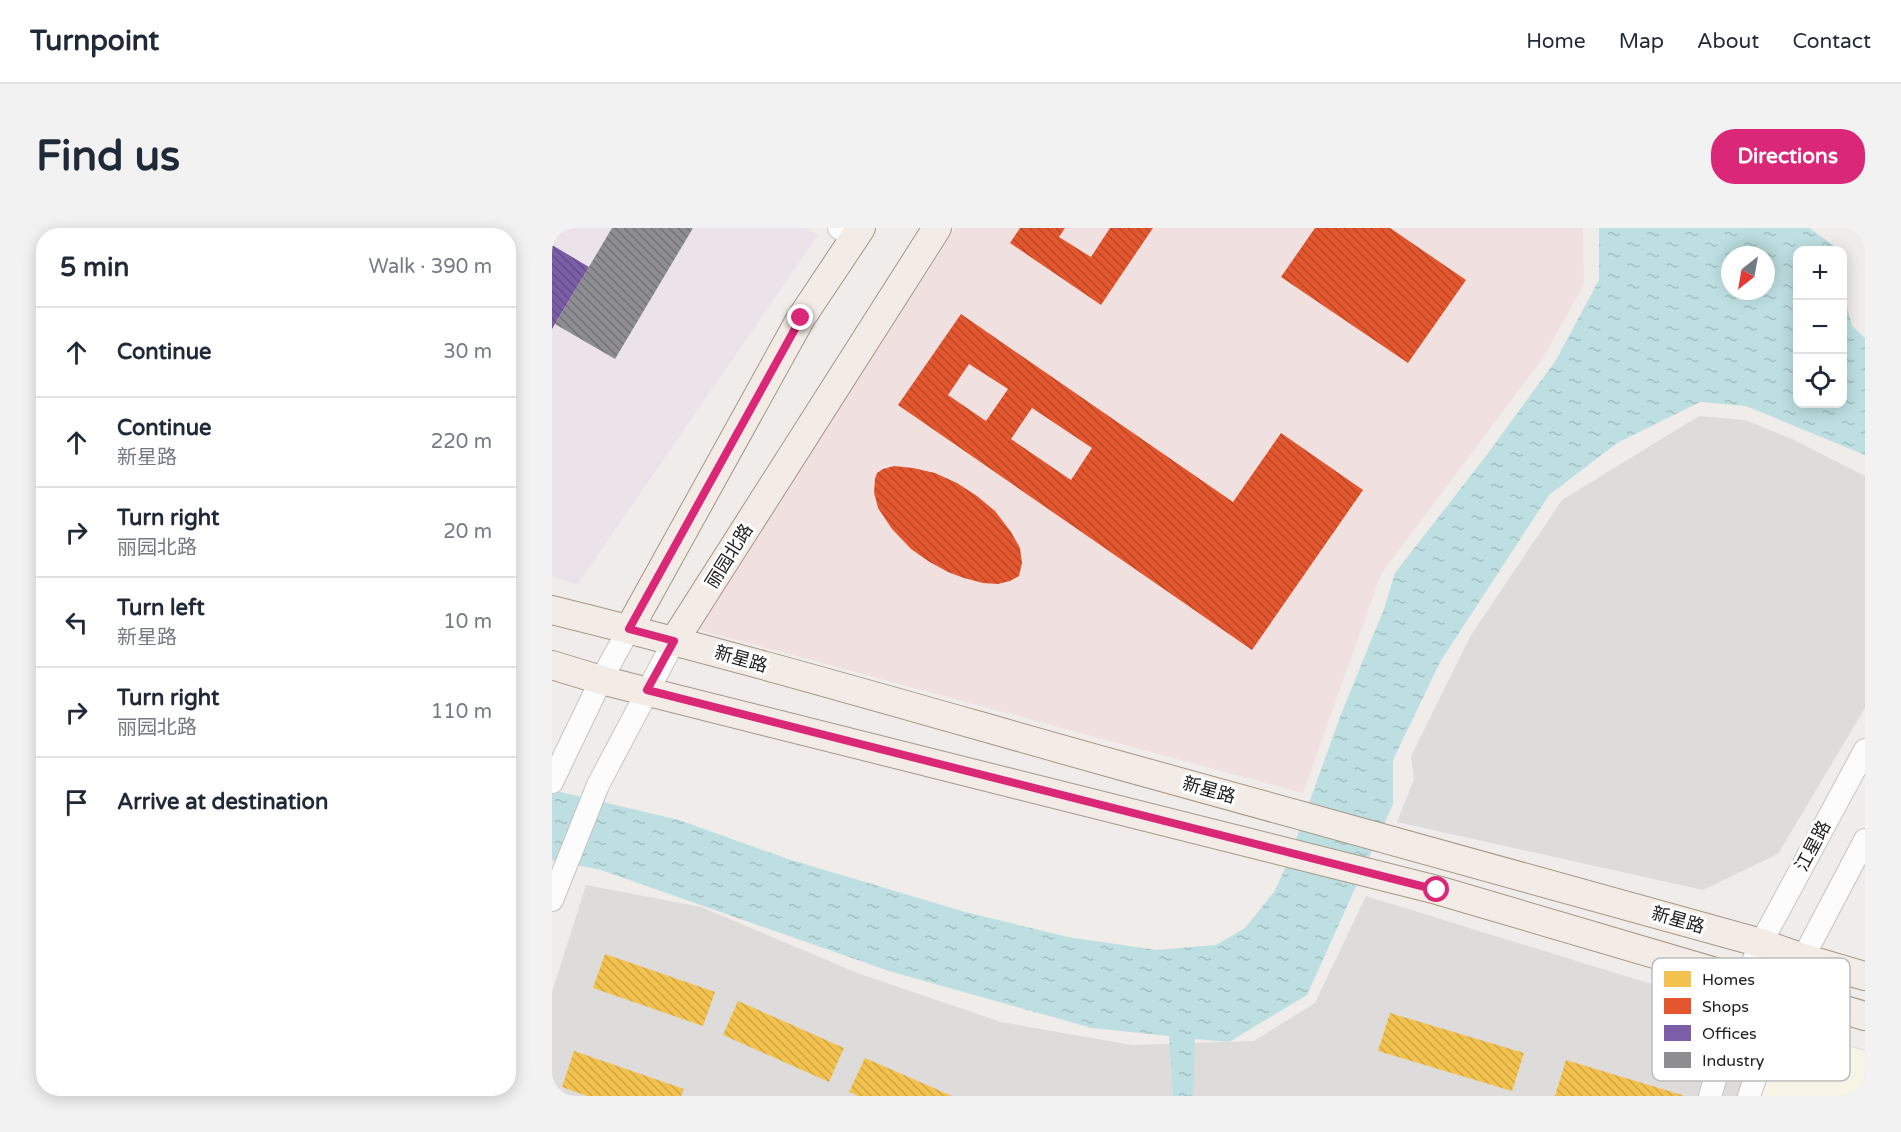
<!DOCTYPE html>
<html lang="en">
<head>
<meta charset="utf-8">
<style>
	:root { --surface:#fff; --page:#f2f2f3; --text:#1f2937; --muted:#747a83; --line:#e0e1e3; --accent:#db2777 }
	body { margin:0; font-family:"Varela Round","Noto Sans SC",sans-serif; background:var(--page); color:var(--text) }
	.controls { position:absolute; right:18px; top:18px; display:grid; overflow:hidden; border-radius:12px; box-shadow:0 3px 15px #0003 }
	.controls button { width:54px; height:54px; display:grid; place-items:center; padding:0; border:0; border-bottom:2px solid var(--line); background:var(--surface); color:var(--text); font:30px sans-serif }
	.compass { position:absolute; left:1169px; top:18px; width:54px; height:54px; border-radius:50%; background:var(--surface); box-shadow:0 3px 15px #0003; rotate:211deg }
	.stop { position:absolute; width:18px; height:18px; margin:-14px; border:4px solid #db2777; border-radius:50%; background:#fff }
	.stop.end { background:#db2777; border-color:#fff; box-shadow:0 2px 6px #0008 }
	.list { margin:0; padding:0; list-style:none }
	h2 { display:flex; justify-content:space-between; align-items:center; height:78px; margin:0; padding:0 24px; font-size:26px }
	h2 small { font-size:20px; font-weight:400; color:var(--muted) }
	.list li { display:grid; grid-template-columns:39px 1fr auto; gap:18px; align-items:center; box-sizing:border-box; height:90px; padding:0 24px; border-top:2px solid var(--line) }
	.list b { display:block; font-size:22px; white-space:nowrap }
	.list p { margin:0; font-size:20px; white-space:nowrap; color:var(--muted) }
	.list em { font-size:20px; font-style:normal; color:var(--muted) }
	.icon { flex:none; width:33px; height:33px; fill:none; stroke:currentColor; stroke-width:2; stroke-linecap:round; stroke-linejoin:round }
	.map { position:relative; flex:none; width:1313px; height:868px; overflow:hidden; border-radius:24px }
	header { display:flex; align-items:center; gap:36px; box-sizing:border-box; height:84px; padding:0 30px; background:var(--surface); border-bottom:2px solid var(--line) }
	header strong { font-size:28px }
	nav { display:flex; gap:33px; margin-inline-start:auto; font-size:21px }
	.intro { display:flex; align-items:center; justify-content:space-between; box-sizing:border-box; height:144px; padding:0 36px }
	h1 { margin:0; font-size:42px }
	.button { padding:15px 27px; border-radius:24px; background:var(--accent); color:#fff; font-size:21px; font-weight:700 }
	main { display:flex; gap:36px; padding:0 36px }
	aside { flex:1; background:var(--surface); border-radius:24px; box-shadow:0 3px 15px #0003 }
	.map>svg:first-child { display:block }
	.residential { fill:#dedcdb }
	.commercial { fill:#f0e0e0 }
	.industrial { fill:#ece2e9 }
	.education { fill:#f8f4e5 }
	.water { fill:url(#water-ripples); fill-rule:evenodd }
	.homes { fill:url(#homes-back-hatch) }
	.shops { fill:url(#shops-back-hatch); fill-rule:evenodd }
	.offices { fill:url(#offices-back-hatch) }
	.industry { fill:url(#industry-back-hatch) }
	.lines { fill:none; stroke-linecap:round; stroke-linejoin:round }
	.minor-casing { stroke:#c6c4c3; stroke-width:24 }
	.major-casing { stroke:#a69685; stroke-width:30 }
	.minor { stroke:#fdfcfc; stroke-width:22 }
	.major { stroke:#f2ebe6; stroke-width:28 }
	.route { stroke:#db2777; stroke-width:8 }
	.labels { text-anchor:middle; stroke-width:6; stroke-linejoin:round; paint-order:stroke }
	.street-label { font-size:18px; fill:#202020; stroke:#fff }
	.key { fill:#fff; stroke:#bcbcbc; stroke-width:1.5 }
	.key-label { font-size:16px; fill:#202020 }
</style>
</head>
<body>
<header>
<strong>Turnpoint</strong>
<nav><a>Home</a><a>Map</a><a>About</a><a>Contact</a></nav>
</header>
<div class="intro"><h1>Find us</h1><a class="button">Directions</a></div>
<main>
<aside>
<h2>5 min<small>Walk · 390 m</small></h2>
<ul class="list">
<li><svg class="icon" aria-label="ahead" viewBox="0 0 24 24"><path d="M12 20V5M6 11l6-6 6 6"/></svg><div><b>Continue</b></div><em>30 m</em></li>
<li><svg class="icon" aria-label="ahead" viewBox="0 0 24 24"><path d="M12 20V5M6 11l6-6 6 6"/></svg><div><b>Continue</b><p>新星路</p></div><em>220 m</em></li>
<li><svg class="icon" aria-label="right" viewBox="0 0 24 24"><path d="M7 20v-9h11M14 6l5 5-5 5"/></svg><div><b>Turn right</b><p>丽园北路</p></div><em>20 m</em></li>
<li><svg class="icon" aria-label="left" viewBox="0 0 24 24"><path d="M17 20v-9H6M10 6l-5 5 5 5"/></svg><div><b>Turn left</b><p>新星路</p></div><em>10 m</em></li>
<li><svg class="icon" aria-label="right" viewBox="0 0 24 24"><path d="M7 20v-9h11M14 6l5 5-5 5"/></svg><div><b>Turn right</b><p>丽园北路</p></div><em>110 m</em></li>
<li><svg class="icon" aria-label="arrive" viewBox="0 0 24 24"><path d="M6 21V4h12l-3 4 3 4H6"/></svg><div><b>Arrive at destination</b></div></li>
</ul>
</aside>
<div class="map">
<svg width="1313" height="868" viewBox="0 0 1313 868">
	<defs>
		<pattern id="water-ripples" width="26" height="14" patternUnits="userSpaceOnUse" patternTransform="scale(1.5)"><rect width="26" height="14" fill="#bddfe1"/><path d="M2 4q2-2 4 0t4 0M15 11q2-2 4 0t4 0" fill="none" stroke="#a2bfc1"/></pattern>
		<pattern id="homes-back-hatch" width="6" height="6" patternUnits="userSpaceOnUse" patternTransform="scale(1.5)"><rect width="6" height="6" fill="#f2c14e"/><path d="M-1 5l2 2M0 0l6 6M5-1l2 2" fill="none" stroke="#cfa644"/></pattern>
		<pattern id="shops-back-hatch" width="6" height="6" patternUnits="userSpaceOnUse" patternTransform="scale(1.5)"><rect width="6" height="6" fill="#e4572e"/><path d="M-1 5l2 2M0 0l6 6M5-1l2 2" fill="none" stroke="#b84827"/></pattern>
		<pattern id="offices-back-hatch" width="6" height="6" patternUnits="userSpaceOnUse" patternTransform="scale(1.5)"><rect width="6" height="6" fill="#7b5ea7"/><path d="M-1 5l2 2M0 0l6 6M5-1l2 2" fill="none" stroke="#644d88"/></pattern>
		<pattern id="industry-back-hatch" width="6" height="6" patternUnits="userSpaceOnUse" patternTransform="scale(1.5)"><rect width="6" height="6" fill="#8d8d92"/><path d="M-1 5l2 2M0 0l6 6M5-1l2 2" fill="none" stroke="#737377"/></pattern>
	</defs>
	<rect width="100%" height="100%" fill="#efece9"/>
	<g class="residential">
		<path d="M1147 188 1193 192 1240 211 1313 248V480L1226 626 1151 662 845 594 862 551 859 528 919 407 1010 272Z"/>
		<path d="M34 657 149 679 308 746 449 794 580 817 702 813 763 775 814 668 1313 822V868H0V764Z"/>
	</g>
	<path class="commercial" d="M404 0H1031L1032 56 991 130 829 346 751 565 144 401Z"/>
	<path class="industrial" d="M0 0H254L266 7 25 357 0 348Z"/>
	<path class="education" d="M1227 796 1313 823V868H1205Z"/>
	<path class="water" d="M1047 0H1257L1281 17 1282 22H1246V176H1290L1291 63 1300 98 1313 110V227L1194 178 1148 174 1065 215 997 267 888 434 841 532V576L755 767 677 814 643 811 641 868H621L617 808 540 800 337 743 49 642 0 632V562L127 592 236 631 413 684 516 709 604 722 664 717 693 700 722 664 735 636 788 489 832 381 843 345 934 228 1004 132 1047 52ZM1178 27H1214V63H1178Z"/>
	<g class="homes">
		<path d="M53 726 163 764 151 798 41 760Z"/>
		<path d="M186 773 292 820 277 854 171 807Z"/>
		<path d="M838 785 972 825 960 863 826 823Z"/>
		<path d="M22 823 132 861 129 868H35L10 859Z"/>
		<path d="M313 830 400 868H306L297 864Z"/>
		<path d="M1014 832 1130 867V868H1003Z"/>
	</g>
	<g class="shops">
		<path d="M468 0H513L507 9 539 29 558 0H601L549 77 458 15Z"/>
		<path d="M763 0H838L914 52 856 135 729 49Z"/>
		<path d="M409 86 681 274 729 205 811 262 700 422 346 177ZM417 136 456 161 434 193 396 167ZM480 180 540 220 519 252 459 211Z"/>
		<path d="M342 238 361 240 383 245 405 255 425 268 443 283 459 304 468 320 470 335 467 348 458 353 446 356 431 355 412 350 396 344 376 333 359 321 340 301 326 280 322 264 323 251 325 245 331 241Z"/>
	</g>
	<path class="offices" d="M0 17 37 39 0 101Z"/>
	<path class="industry" d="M60 0H141L63 131 3 96Z"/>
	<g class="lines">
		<g class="minor-casing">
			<g id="minor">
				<path d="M287 0 302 10"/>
				<path d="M0 554 49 452 77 401"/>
				<path d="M0 672 46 557 122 413"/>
				<path d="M1158 868 1193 752 1209 715 1313 522"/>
				<path d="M1197 868 1233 764 1313 612"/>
			</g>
		</g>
		<g class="major-casing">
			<g id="major">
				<path d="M0 382C187 428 373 483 559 535 776 595 993 654 1209 715L1251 730 1313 748"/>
				<path d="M77 401 249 90 309 0"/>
				<path d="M122 413 385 0"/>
				<path d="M0 437 49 452 885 662 1313 788"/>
			</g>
		</g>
		<use href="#minor" class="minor"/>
		<use href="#major" class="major"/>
	</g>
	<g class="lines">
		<path class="route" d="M249 90 77 401 122 413 95 462 885 662"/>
	</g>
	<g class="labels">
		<g class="street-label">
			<text transform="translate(177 328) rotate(-58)" y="6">丽园北路</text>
			<text transform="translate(189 431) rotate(16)" y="6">新星路</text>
			<text transform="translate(657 562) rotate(16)" y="6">新星路</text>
			<text transform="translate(1261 618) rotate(-62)" y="6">江星路</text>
			<text transform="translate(1126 692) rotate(16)" y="6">新星路</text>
		</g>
	</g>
	<rect x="1100" y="730" width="198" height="123" rx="9" class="key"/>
	<rect x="1112" y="743" width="27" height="16" fill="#f2c14e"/>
	<rect x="1112" y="770" width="27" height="16" fill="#e4572e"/>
	<rect x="1112" y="797" width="27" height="16" fill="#7b5ea7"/>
	<rect x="1112" y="824" width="27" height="16" fill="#8d8d92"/>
	<g class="key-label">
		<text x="1150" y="757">Homes</text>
		<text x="1150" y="784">Shops</text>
		<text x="1150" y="811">Offices</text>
		<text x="1150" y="838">Industry</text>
	</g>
</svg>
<div class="controls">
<button>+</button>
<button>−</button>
<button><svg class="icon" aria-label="locate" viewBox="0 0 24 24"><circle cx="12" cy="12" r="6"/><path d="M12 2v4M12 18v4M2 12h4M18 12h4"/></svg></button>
</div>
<svg class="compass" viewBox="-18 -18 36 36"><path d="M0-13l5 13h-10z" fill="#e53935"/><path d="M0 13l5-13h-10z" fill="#747a83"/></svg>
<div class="stop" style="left:885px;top:662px"></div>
<div class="stop end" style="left:249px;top:90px"></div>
</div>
</main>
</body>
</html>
